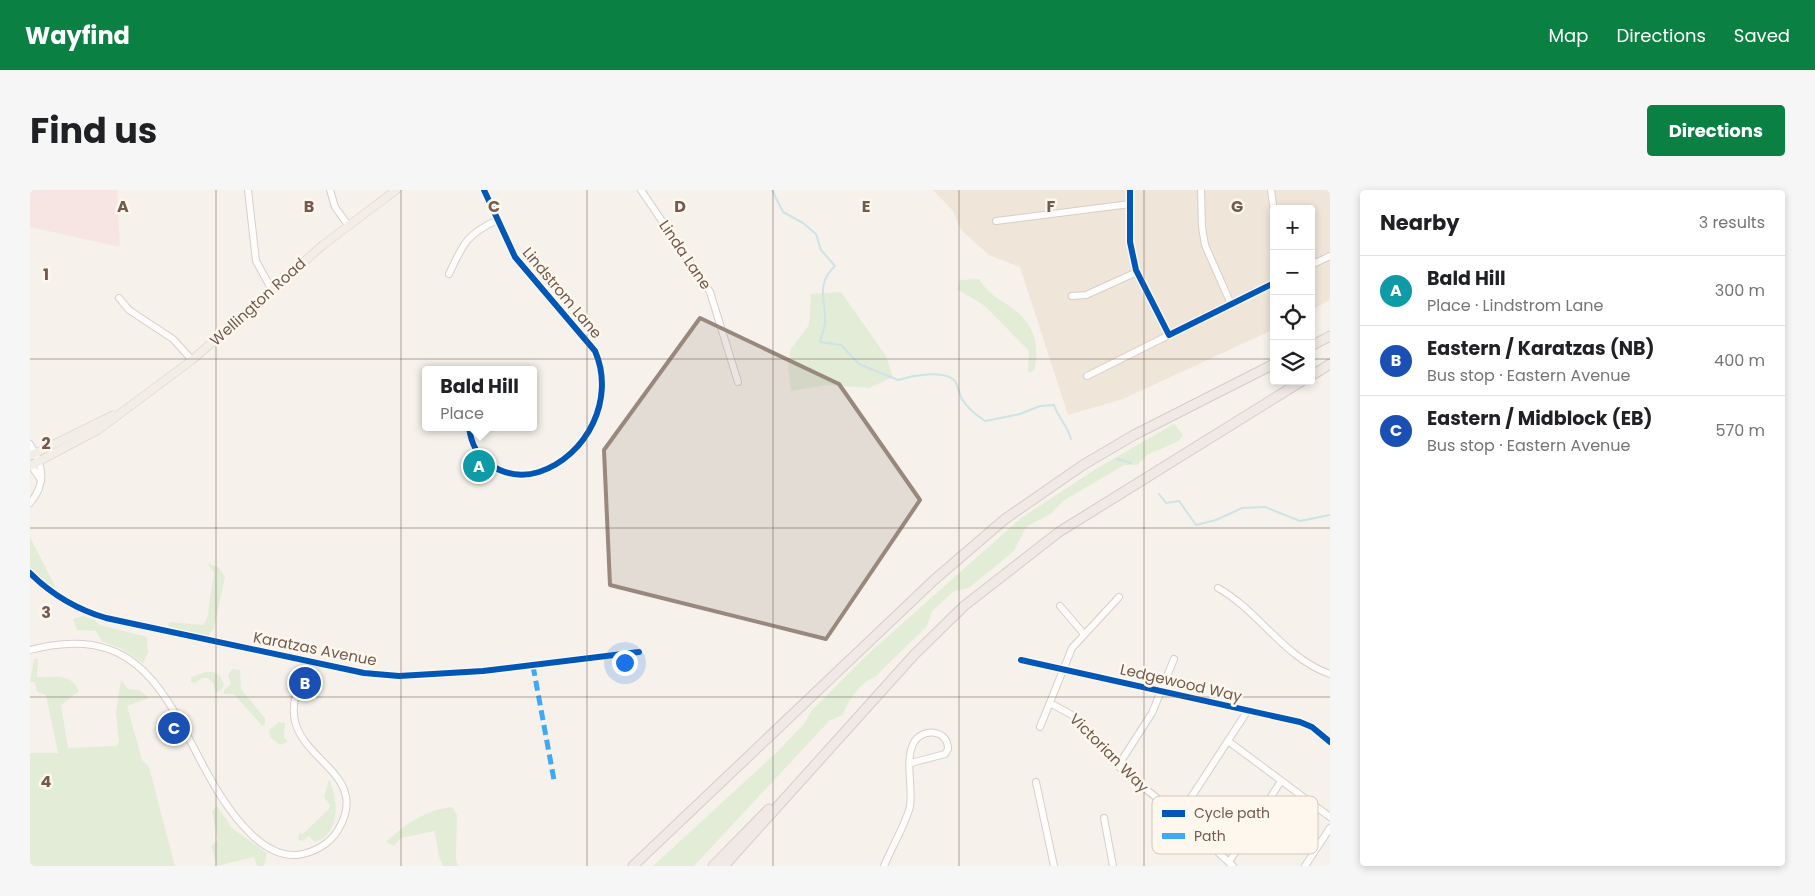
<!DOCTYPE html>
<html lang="en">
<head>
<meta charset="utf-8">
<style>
	:root { --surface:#fff; --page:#f6f6f6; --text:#202124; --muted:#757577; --line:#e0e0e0; --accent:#0b8043 }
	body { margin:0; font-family:Poppins,sans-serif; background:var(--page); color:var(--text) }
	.controls { position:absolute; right:15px; top:15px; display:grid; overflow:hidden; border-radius:5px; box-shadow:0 2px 8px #0003 }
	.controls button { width:45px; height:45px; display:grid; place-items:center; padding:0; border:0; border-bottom:1px solid var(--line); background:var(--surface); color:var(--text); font:25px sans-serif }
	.you { position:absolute; left:594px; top:472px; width:18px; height:18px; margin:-12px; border:4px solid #fff; border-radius:50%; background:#1a73e8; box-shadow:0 0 0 8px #1a73e833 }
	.badge { display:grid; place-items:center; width:32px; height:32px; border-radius:50%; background:var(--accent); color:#fff; font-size:16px; font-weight:700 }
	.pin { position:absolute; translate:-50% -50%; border:2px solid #fff; box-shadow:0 1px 5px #0006 }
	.popup { position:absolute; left:392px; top:176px; width:115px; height:65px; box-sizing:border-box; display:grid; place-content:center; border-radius:5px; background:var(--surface); filter:drop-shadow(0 1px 4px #0005); font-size:16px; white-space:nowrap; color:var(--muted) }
	.popup b { font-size:19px; color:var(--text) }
	.popup::after { content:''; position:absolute; left:50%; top:100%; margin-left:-10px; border:10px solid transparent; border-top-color:var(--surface) }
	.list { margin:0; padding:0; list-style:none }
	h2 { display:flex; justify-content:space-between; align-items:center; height:65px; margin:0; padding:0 20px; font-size:21px }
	h2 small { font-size:16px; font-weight:400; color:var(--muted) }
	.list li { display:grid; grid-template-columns:32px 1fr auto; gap:15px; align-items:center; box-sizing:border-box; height:70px; padding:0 20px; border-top:1px solid var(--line) }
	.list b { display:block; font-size:19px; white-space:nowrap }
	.list p { margin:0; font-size:16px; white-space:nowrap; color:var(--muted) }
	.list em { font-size:16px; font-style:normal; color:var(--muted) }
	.icon { flex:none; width:28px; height:28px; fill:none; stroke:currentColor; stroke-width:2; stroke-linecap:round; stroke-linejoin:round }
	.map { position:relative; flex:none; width:1300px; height:676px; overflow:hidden; border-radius:5px }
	header { display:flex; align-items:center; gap:30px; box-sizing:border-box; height:70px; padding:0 25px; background:var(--accent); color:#fff }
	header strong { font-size:24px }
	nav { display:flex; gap:28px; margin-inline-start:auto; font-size:18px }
	.intro { display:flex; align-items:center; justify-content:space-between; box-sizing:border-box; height:120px; padding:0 30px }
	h1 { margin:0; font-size:35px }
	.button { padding:12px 22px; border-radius:5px; background:var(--accent); color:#fff; font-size:18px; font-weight:700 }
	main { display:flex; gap:30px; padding:0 30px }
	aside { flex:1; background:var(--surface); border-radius:5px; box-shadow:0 2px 8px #0003 }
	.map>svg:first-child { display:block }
	.residential { fill:#efe5d9 }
	.medical { fill:#f7e5e4 }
	.green { fill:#e3ecd7 }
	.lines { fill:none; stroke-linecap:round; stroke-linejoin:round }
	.stream { stroke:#cee3e5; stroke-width:2 }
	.minor-casing { stroke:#d5cfca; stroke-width:8 }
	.major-casing { stroke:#d5cdc7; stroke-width:9 }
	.highway-casing { stroke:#d5cdc7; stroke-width:11 }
	.minor { stroke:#fefdfc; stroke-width:6 }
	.major { stroke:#f2ede6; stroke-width:8 }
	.highway { stroke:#f0e9e5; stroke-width:9 }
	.quiet { stroke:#3fa9f5; stroke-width:5; stroke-dasharray:10 5; stroke-linecap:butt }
	.cycleway-casing { stroke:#fef7ee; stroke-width:9 }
	.cycleway { stroke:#0057b8; stroke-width:6 }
	.marked { fill:#99887d; fill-opacity:0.2; stroke:#99887d; stroke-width:4; stroke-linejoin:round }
	.grid { fill:none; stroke:#725b4e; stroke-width:1; stroke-opacity:0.55 }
	.labels { text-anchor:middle; stroke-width:5; stroke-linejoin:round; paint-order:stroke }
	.street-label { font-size:15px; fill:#725b4e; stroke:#fef7ee }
	.key { fill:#fef7ee; stroke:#d4c8be; stroke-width:1 }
	.key-label { font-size:14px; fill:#725b4e }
	.grid-label { font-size:16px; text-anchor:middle; font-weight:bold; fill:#725b4e; stroke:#fef7ee; stroke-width:5; stroke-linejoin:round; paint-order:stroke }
</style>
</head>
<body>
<header>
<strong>Wayfind</strong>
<nav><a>Map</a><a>Directions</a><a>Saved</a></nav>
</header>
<div class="intro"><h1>Find us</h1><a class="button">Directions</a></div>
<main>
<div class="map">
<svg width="1300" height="676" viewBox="0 0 1300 676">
	<rect width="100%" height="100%" fill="#f6f2eb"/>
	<path class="residential" d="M903 0H1300V110L1281 120V19H1244V139L1093 209 1038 225 990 77 959 65 931 40 923 21Z"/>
	<path class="medical" d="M0 0H87L90 57 0 37Z"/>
	<g class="green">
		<path d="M949 89C963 111 978 111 992 127 1007 142 1009 162 1004 181L998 182 999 161 955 116 927 99 930 90Z"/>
		<path d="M811 102 856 166 863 187 839 198 798 195 761 201 758 178 760 160 779 135 781 104Z"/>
		<path d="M1144 234 1153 245 1149 251 1117 265 1107 275H1094L1033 311 1022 323 996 337 984 361 939 398 924 401 902 421 897 436 845 487C831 491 817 512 813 525L800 530 664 676H623L746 563 774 534 782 520 838 464 991 328 1069 277Z"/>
		<path d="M0 347 26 398 16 393 0 377Z"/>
		<path d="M178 374 188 377 195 387 184 438 178 446 139 437 138 434 141 432 173 435 177 429 184 383Z"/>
		<path d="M53 426 65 430 69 435 117 447 118 463 113 473 92 459 72 451 66 441 47 440 43 429Z"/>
		<path d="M4 469H8L7 487C26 488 40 482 49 501L31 515 38 558 86 556 89 552 86 522 91 490 98 499 109 500 119 508 97 516 112 570 119 577 145 676H0V563H28L16 505 7 502 5 492H0Z"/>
		<path d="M202 479 210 480 211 499 235 528V535L232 536 204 504H194V500L201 494 198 485Z"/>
		<path d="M176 482H182L190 486 194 495 191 500 186 503 183 493 178 488H172L165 493 161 492V487Z"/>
		<path d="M249 532 255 533 254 548 258 551 250 555 240 547 239 540Z"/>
		<path d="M299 589C308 609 312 643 285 652L279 646 272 651 268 650 269 643 273 644 299 619 300 615 294 607Z"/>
		<path d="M187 616 202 638 237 663 234 676H227L224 667 187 676 181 656 188 650 182 621Z"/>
		<path d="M422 617 427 625 426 669 428 676H413C406 663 409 655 404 641L371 648 364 656 356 652C376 634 395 620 422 617Z"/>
	</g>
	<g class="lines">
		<g class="stream">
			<path d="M742 0 753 22 773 33 786 44 791 60 805 76C785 95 796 110 795 132 795 138 791 146 790 152L811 155 829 174 868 190C881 186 914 179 925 191 928 195 929 204 932 209 937 218 946 225 955 231L990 224 1010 216 1024 215C1028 228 1038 236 1041 249"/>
			<path d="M1087 269 1101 273"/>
			<path d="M1129 304 1136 313 1149 311 1166 335 1186 330 1212 318 1235 317 1270 331 1300 325"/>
		</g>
		<g class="minor-casing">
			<g id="minor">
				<path d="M218 0 226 71 242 100"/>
				<path d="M300 0 305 17 318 35"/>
				<path d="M611 0 680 102 708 192"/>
				<path d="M1100 0V52L1106 80 1139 145 1244 93"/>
				<path d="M1171 0 1172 37 1175 55 1201 114"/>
				<path d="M1241 0 1244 22"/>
				<path d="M966 31 1100 14"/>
				<path d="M1281 75 1300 66"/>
				<path d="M419 84C433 54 436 45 467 30"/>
				<path d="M1042 106 1056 105 1107 82"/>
				<path d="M89 108 99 120 143 149 162 170"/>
				<path d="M1057 186 1139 145"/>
				<path d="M439 237C441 254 447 266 461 275 475 285 493 287 509 282 557 266 586 209 565 161L485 67 454 0"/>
				<path d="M0 254C13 275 17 293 0 313"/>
				<path d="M0 274 11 290"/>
				<path d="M0 383C22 405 46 419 76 428L334 483 369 486 453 481 609 462"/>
				<path d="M1188 398C1229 421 1254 468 1300 484"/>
				<path d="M1030 416 1054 444"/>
				<path d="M0 460C148 421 144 572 223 646 235 657 251 666 267 665 283 663 300 654 308 640 340 587 274 572 265 531 260 512 271 491 276 473"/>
				<path d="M991 470 1270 532 1282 537 1300 552"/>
				<path d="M1020 513 1042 525 1093 581 1142 620 1203 676"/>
				<path d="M1010 537 1042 458 1089 407"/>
				<path d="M1198 551 1300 627"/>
				<path d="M1088 576 1122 523 1144 469"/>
				<path d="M1006 592 1024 676"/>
				<path d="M1149 626 1218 520"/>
				<path d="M1074 628 1083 676"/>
				<path d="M1199 672 1251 591"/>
				<path d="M854 676C860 661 878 629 880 616 883 597 875 572 883 554 891 537 918 539 918 559L915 564 881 573"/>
				<path d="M1275 676 1300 638"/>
			</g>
		</g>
		<g class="major-casing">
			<g id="major">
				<path d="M0 266 83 225"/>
				<path d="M0 276 68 240 162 170 293 55 366 0"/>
			</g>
		</g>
		<g class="highway-casing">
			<g id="highway">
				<path d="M1281 156 1300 146"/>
				<path d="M1281 186 1300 174"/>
				<path d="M603 676 904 390 975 329 1053 275 1104 245 1244 174"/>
				<path d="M683 676 739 619"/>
				<path d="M694 676 884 465 934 416 1029 342 1272 191"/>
			</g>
		</g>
		<use href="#minor" class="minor"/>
		<use href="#major" class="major"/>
		<use href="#highway" class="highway"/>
		<path class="quiet" d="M503 476 524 590"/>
		<g class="cycleway-casing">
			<g id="cycleway">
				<path d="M1100 0V52L1106 80 1139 145 1244 93"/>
				<path d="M439 237C441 254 447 266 461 275 475 285 493 287 509 282 557 266 586 209 565 161L485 67 454 0"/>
				<path d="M0 383C22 405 46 419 76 428L334 483 369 486 453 481 609 462"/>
				<path d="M991 470 1270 532 1282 537 1300 552"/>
			</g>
		</g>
		<use href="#cycleway" class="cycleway"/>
	</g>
	<path class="marked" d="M670 128 809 194 890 310 796 449 580 395 574 260Z"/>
	<path class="grid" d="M186 0V676M371 0V676M557 0V676M743 0V676M929 0V676M1114 0V676M0 169H1244M1281 169H1300M0 338H1300M0 507H1300"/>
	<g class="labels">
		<g class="street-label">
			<text transform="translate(655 65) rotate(56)" y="5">Linda Lane</text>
			<text transform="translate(532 103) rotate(50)" y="5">Lindstrom Lane</text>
			<text transform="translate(228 112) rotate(-42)" y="5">Wellington Road</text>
			<text transform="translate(285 459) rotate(11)" y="5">Karatzas Avenue</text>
			<text transform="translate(1151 493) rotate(13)" y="5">Ledgewood Way</text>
			<text transform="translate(1079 563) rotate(45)" y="5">Victorian Way</text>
		</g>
	</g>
	<rect x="1122" y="606" width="166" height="58" rx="8" class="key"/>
	<rect x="1132" y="620" width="23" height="7" fill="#0057b8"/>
	<rect x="1132" y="643" width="23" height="6" fill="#3fa9f5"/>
	<g class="key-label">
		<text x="1164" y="628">Cycle path</text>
		<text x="1164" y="651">Path</text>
	</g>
	<g class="grid-label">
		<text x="93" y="22">A</text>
		<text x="279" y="22">B</text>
		<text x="464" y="22">C</text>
		<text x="650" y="22">D</text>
		<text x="836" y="22">E</text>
		<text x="1021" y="22">F</text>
		<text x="1207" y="22">G</text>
		<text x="16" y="90">1</text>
		<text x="16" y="259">2</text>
		<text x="16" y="428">3</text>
		<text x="16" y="597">4</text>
	</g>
</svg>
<div class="controls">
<button>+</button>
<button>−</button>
<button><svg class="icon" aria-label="locate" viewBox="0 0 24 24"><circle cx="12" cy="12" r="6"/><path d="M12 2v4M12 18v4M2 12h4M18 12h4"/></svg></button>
<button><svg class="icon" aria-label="layers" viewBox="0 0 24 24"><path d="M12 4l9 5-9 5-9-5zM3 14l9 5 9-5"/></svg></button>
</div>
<div class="you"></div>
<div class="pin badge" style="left:449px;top:276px;background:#0f9aa8">A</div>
<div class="popup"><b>Bald Hill</b>Place</div>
<div class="pin badge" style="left:275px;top:493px;background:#1a4fb4">B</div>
<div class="pin badge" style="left:144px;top:538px;background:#1a4fb4">C</div>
</div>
<aside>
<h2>Nearby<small>3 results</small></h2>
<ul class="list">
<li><span class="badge" style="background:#0f9aa8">A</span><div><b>Bald Hill</b><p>Place · Lindstrom Lane</p></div><em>300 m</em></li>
<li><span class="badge" style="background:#1a4fb4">B</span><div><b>Eastern / Karatzas (NB)</b><p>Bus stop · Eastern Avenue</p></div><em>400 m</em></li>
<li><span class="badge" style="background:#1a4fb4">C</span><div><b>Eastern / Midblock (EB)</b><p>Bus stop · Eastern Avenue</p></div><em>570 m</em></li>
</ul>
</aside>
</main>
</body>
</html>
